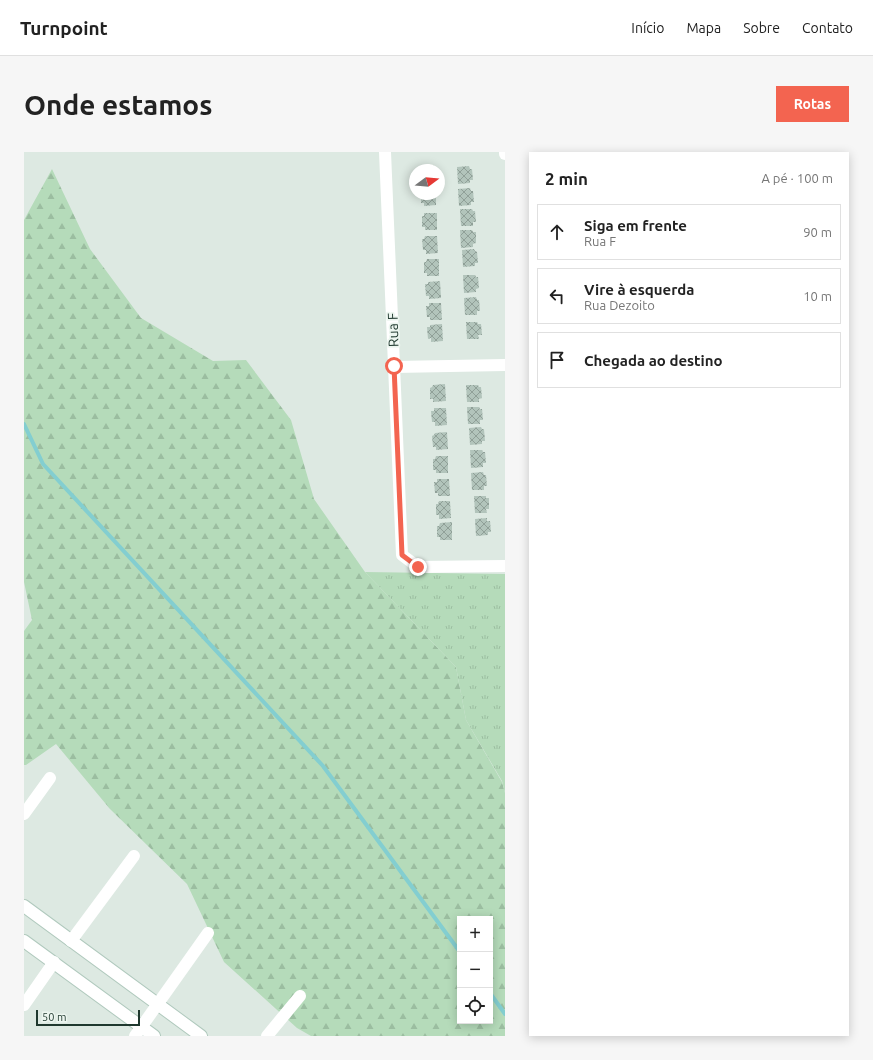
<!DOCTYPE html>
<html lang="pt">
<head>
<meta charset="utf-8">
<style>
	:root { --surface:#fff; --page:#f6f6f6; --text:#222; --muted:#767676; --line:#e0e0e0; --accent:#f36450 }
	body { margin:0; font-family:Ubuntu,sans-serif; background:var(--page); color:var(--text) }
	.controls { position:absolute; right:12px; bottom:12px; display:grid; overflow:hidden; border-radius:0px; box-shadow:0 2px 10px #0003 }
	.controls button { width:36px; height:36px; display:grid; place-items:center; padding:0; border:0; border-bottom:1px solid var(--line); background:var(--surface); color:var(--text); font:20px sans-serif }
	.compass { position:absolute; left:385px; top:12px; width:36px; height:36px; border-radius:50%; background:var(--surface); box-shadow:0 2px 10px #0003; rotate:74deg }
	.scale { position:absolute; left:12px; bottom:10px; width:104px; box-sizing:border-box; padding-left:4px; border:2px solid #1f382e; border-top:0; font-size:11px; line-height:14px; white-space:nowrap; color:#1f382e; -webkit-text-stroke:3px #edf6f0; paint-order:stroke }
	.stop { position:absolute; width:12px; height:12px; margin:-9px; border:3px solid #f36450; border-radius:50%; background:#fff }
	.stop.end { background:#f36450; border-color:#fff; box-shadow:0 1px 4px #0008 }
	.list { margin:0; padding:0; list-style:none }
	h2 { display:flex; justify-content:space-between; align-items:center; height:52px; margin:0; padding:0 16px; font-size:17px }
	h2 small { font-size:13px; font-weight:400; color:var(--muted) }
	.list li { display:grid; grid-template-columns:26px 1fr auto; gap:12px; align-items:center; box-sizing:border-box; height:56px; margin:0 8px 8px; padding:0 8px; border:1px solid var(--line); border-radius:0px }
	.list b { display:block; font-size:15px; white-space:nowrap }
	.list p { margin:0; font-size:13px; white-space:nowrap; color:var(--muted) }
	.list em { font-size:13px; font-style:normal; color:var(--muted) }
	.icon { flex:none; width:22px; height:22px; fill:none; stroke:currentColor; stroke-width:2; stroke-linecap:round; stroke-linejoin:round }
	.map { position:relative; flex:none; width:481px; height:884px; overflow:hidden; border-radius:0px }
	header { display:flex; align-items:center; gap:24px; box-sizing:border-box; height:56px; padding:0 20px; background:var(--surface); border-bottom:1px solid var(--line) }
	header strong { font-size:19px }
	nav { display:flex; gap:22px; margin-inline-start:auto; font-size:14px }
	.intro { display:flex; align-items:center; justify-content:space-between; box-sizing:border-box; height:96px; padding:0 24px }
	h1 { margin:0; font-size:28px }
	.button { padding:10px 18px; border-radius:0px; background:var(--accent); color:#fff; font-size:14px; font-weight:700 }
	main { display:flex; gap:24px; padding:0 24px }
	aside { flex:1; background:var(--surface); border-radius:0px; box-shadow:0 2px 10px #0003 }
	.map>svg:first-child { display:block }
	.forest { fill:url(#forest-firs); fill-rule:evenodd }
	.park { fill:url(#park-tufts) }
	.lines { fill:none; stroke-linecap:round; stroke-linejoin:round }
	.stream { stroke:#83ced0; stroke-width:4 }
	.building { fill:url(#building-cross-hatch) }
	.secondary-casing { stroke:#b0c9bd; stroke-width:14 }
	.street { stroke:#fff; stroke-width:12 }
	.secondary { stroke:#fff; stroke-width:12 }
	.route { stroke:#f36450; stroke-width:5 }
	.labels { text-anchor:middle; stroke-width:3.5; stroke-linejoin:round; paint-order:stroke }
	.street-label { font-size:14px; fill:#1f382e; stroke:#edf6f0 }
</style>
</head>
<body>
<header>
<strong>Turnpoint</strong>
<nav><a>Início</a><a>Mapa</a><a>Sobre</a><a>Contato</a></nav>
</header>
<div class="intro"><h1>Onde estamos</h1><a class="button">Rotas</a></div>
<main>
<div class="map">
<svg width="481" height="884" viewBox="0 0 481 884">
	<defs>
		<pattern id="forest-firs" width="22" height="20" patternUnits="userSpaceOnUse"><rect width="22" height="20" fill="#b5dbba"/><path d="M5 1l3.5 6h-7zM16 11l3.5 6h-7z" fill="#9bbda0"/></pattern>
		<pattern id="park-tufts" width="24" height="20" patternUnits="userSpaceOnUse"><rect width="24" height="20" fill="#b5dbba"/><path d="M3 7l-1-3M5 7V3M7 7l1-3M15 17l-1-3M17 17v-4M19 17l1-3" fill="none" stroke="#9bbda0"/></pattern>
		<pattern id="building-cross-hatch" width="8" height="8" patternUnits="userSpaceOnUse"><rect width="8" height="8" fill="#b2c4bb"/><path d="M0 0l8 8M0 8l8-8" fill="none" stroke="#90a098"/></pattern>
	</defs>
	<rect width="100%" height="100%" fill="#dde9e2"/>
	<path class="forest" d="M28 17 66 97 117 166 189 209 222 208 267 268 290 347 341 420 432 515 442 568 478 630 481 641V884H287L273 876 200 810 163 732 86 657 32 592 2 613H0V479L8 468 0 430V68ZM436 767H466V869H436Z"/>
	<path class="park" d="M341 420 481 422V641L478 629 442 568 432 515Z"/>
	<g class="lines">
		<g class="stream">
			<path d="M0 272 19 312 299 614 436 800"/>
			<path d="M466 841 481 862"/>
		</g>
	</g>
	<g class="building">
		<path d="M398 13H410V18H395V16H398Z"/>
		<path d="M445 14 446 17H448L449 28H446V31L434 32 433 15Z"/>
		<path d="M446 36 447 39H449L450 50H447V53L435 54 434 37Z"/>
		<path d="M397 42H412V53L400 54V51H397Z"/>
		<path d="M436 57H448L449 59H451L452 70H449V74H437Z"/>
		<path d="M400 61H413V78H401V75H398V64H400Z"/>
		<path d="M436 78H448L449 80H452V91L449 92V95L437 96Z"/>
		<path d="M401 84H413L414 101 402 102V98H399L398 87H400Z"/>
		<path d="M450 97 451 99 453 100 454 111H451V114L439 115 438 98Z"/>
		<path d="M403 107H415V124H403V121H400V110H402Z"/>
		<path d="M439 123H451L452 125H454L455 136 452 137V140L440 141Z"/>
		<path d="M416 129 417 146 405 147V144H402L401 132H404V130Z"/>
		<path d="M452 145 453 148H455L456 159H453V163H441L440 146Z"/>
		<path d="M405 151H417L418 168H406V165H403L402 154H405Z"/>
		<path d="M442 170H453L454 172H457L458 183H454L455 187H443Z"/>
		<path d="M418 172 419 189 407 190V186L404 187 403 175H406V173Z"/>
		<path d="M421 232 422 249 409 250V247H406V236L408 235 409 233Z"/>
		<path d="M442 233H454L455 235H457L458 246 455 247V250H443Z"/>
		<path d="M443 255H455L456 257H458L459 268H456V272H444Z"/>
		<path d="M410 256H422L423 273 411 274V270H408L407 259H410Z"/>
		<path d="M457 275 458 277H460L461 289H458V292L446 293 445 276Z"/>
		<path d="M423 280 424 297 412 298V295H409L408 284 410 283 411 281Z"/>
		<path d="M446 298H458L459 300H461L462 311H459V315L447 316Z"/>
		<path d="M412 304H424V321H412V318H409V307H411Z"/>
		<path d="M459 320 460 323H462L463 334H460V338H448L447 321Z"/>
		<path d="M413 327H425L426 344H414V341H411L410 330H413Z"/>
		<path d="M450 344H462V346H465V357H462L463 361H451Z"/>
		<path d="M415 349H426L427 366 415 367V363H412V352H414Z"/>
		<path d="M463 366V369H466L467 380H464V383L452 384 451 367Z"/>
		<path d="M428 370V388H416V385H413V374H415L416 371Z"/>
	</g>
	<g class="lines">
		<g class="secondary-casing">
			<g id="secondary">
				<path d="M0 754 177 884"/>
				<path d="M0 789 130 884"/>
			</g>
		</g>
		<g class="street">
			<path d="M361 0 378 403 394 415 481 414"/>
			<path d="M481 0V2"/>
			<path d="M370 215 481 213"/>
			<path d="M0 662 26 626"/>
			<path d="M47 789 110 704"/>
			<path d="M0 853 30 810"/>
			<path d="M111 884 184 781"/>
			<path d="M243 884 276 844"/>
		</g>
		<use href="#secondary" class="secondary"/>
	</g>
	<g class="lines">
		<path class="route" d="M370 214 378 403 394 415"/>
	</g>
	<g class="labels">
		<g class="street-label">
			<text transform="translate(369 178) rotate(-92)" y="5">Rua F</text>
		</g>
	</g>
</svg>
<div class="controls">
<button>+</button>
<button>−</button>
<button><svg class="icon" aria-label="locate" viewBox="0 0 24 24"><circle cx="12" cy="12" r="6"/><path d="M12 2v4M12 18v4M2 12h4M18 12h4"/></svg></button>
</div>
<svg class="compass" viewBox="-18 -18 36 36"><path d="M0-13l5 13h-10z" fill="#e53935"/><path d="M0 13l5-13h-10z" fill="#767676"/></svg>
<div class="scale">50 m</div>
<div class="stop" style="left:370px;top:214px"></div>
<div class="stop end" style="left:394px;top:415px"></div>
</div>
<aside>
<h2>2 min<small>A pé · 100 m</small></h2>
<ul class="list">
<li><svg class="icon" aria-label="ahead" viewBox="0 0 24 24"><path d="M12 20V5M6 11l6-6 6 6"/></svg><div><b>Siga em frente</b><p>Rua F</p></div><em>90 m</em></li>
<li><svg class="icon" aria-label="left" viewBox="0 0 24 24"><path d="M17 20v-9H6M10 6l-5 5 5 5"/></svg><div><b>Vire à esquerda</b><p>Rua Dezoito</p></div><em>10 m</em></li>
<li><svg class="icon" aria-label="arrive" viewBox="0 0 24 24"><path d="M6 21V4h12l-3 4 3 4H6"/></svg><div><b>Chegada ao destino</b></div></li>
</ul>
</aside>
</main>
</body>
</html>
